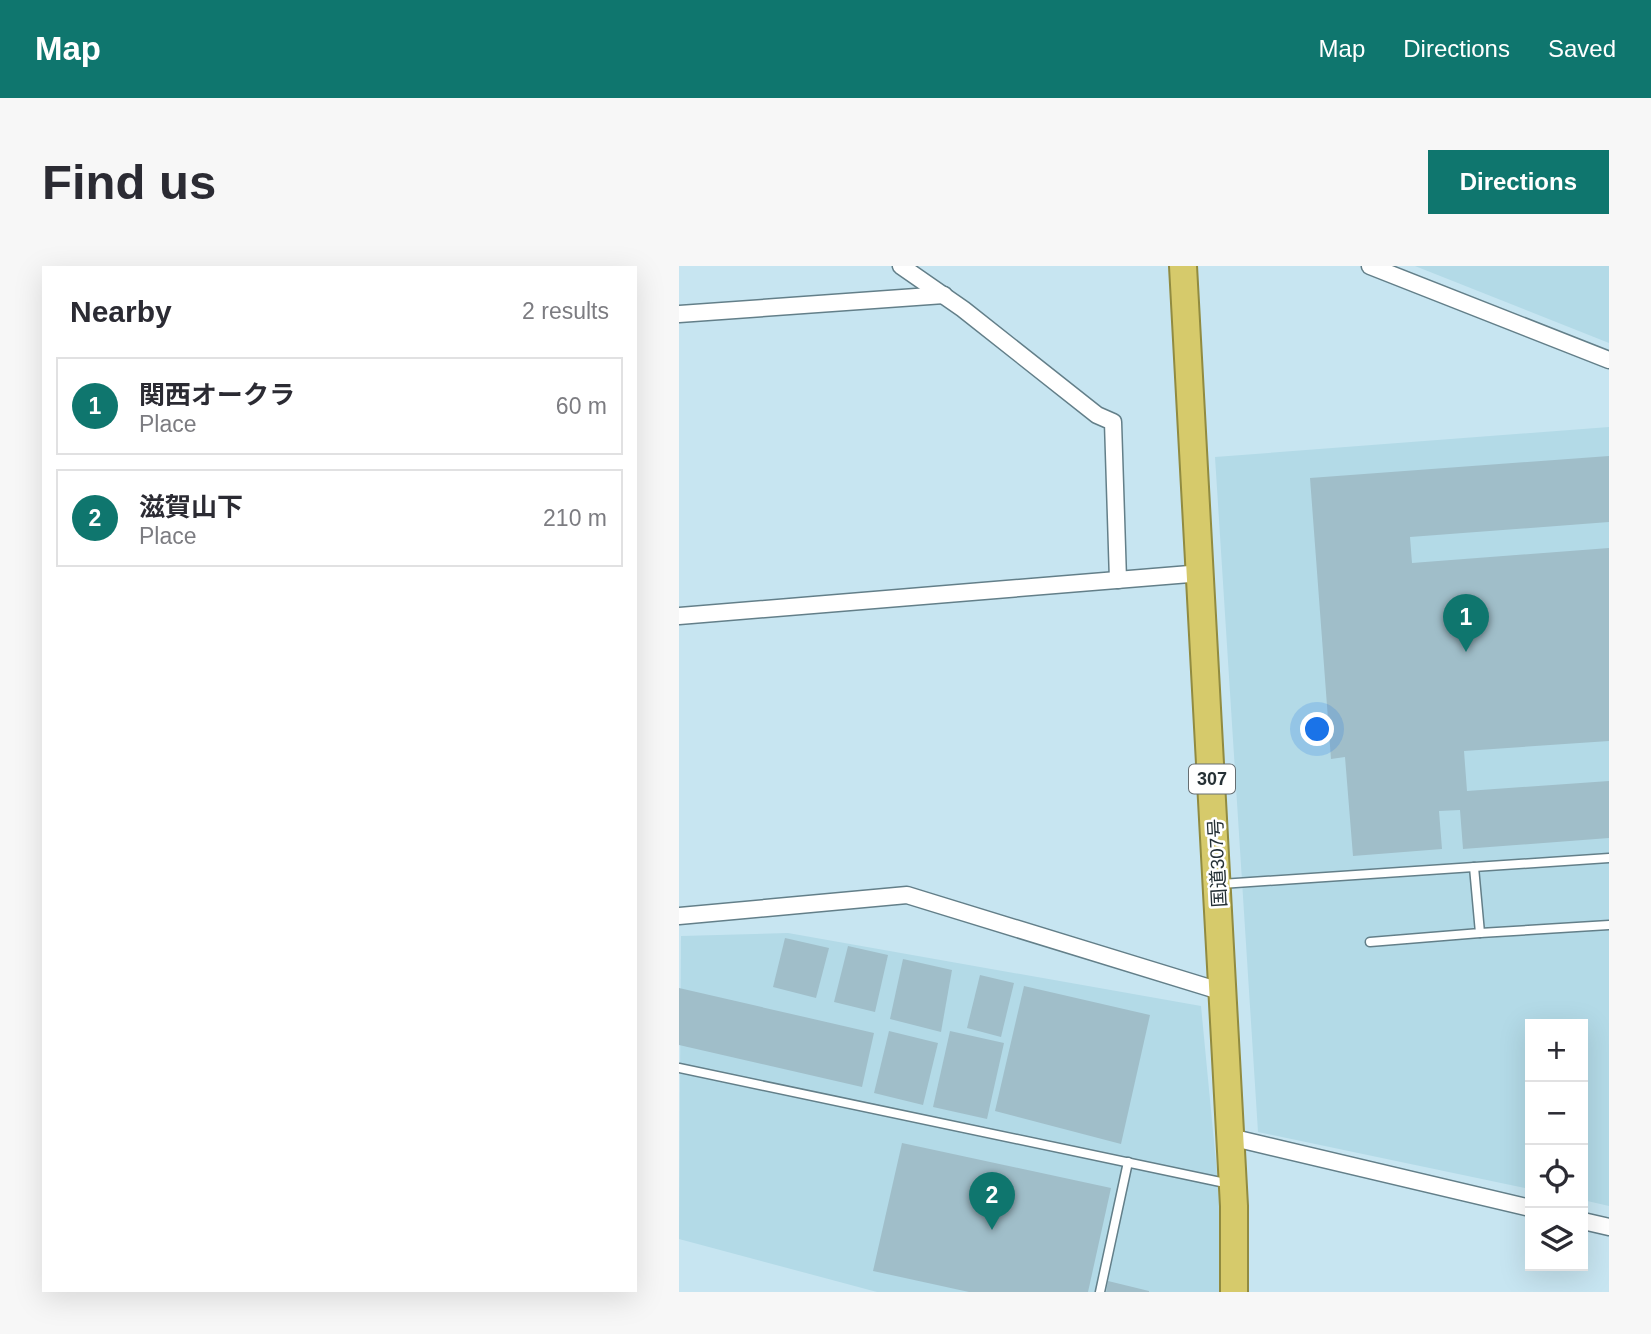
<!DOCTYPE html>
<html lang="en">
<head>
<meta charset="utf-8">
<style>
	:root { --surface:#fff; --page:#f7f7f7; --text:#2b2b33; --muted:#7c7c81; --line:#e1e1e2; --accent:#0f766e }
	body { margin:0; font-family:Helvetica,"Noto Sans JP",sans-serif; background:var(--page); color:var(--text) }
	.controls { position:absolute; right:21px; bottom:21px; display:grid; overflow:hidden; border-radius:0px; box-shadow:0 7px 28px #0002 }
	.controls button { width:63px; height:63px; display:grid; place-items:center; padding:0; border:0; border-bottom:2px solid var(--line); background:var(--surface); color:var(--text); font:35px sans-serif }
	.you { position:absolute; left:639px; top:464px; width:24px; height:24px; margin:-18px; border:5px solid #fff; border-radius:50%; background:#1a73e8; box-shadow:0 0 0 10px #1a73e833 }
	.badge { display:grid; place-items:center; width:46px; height:46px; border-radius:50%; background:var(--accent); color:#fff; font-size:23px; font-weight:700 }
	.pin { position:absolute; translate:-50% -58px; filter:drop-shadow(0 2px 4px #0008) }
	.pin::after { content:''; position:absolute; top:37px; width:24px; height:21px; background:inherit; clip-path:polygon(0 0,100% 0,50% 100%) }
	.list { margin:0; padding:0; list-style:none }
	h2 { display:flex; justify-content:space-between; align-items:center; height:91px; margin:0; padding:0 28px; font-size:30px }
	h2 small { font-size:23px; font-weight:400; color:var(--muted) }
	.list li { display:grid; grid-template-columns:46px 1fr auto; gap:21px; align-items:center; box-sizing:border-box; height:98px; margin:0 14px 14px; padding:0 14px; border:2px solid var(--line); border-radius:0px }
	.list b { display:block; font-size:26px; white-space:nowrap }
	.list p { margin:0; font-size:23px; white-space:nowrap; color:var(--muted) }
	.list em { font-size:23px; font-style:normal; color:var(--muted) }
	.icon { flex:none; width:38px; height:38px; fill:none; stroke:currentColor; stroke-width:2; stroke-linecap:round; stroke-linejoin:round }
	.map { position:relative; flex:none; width:930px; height:1026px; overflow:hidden; border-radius:0px }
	header { display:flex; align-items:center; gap:42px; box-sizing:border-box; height:98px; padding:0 35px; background:var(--accent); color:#fff }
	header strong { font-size:33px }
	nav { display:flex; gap:38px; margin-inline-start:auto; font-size:24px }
	.intro { display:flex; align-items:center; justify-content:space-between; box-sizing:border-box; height:168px; padding:0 42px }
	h1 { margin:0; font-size:49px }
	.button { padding:18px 32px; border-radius:0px; background:var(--accent); color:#fff; font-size:24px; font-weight:700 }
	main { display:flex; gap:42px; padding:0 42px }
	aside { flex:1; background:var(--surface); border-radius:0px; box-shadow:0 7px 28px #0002 }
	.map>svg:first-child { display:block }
	.built { fill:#b3dae7 }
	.building { fill:#a0bec9 }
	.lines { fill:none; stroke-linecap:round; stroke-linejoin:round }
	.service-casing { stroke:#637f89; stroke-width:11 }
	.minor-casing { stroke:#637f89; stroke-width:19 }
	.trunk-casing { stroke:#918b40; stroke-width:30 }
	.service { stroke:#fff; stroke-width:8 }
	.minor { stroke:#fff; stroke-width:16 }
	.trunk { stroke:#d6ca6b; stroke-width:26 }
	.labels { text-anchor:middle; stroke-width:5; stroke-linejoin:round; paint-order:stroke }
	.shield { fill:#fff; stroke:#666e72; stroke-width:2 }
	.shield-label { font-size:18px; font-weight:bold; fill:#253035 }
	.street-label { font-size:19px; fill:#253035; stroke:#fff }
</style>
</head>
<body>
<header>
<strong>Map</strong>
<nav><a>Map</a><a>Directions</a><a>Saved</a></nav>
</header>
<div class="intro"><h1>Find us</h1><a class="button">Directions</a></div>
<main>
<aside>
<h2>Nearby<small>2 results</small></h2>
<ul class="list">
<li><span class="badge">1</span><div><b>関西オークラ</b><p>Place</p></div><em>60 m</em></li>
<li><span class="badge">2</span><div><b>滋賀山下</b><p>Place</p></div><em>210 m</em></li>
</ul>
</aside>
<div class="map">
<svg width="930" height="1026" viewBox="0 0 930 1026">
	<rect width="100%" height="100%" fill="#c7e5f1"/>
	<g class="built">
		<path d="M736 0H930V77Z"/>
		<path d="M930 161V940L904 934V758H851V923L579 866 536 191Z"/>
		<path d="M109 667 522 740 541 938 542 1026H198L0 973 2 670Z"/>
	</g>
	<g class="building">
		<path d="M930 190V256L731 271 733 297 930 282V475L785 485 788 525 930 515V572L784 583 781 544 760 545 763 583 674 590 666 491 652 493 631 212Z"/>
		<path d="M106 672 150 682 137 732 94 721Z"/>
		<path d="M169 680 209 689 196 746 155 736Z"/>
		<path d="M224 693 273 704 262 766 211 753Z"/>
		<path d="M301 709 335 717 322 771 288 762Z"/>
		<path d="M345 720 471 749 442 878 316 845Z"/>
		<path d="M0 722 195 767 183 821 0 779Z"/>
		<path d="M210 765 259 777 244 839 195 827Z"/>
		<path d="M271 765 325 777 308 853 254 841Z"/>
		<path d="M223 877 432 922 409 1026H290L194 1005Z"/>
		<path d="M429 1015 470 1025V1026H427Z"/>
	</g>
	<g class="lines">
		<g class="service-casing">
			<g id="service">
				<path d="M542 618 930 592"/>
				<path d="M801 667 930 659"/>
				<path d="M691 676 801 667 795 601"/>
				<path d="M0 802 551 918"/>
				<path d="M421 1026 449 896"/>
			</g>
		</g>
		<g class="minor-casing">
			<g id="minor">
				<path d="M222 0 284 43 418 149 434 156 439 314"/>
				<path d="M691 0 930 94"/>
				<path d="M0 48 265 29"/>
				<path d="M0 350 523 307"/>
				<path d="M0 650 228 629 544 726"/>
				<path d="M551 871 851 942"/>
				<path d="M904 955 930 961"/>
			</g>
		</g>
		<g class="trunk-casing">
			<path id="trunk" d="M504 0 555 940V1026"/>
		</g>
		<use href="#service" class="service"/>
		<use href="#minor" class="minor"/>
		<use href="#trunk" class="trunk"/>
	</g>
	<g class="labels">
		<rect class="shield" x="510" y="498.5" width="46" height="29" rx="5"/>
		<g class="shield-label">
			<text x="533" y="519">307</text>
		</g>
		<g class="street-label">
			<text transform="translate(538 597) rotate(-93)" y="7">国道307号</text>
		</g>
	</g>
</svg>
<div class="controls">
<button>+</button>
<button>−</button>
<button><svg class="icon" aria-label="locate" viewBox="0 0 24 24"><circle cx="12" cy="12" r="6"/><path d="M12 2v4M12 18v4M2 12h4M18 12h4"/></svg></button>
<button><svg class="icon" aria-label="layers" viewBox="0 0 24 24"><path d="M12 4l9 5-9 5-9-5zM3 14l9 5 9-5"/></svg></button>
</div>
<div class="you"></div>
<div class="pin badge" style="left:787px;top:386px">1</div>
<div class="pin badge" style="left:313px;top:964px">2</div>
</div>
</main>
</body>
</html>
